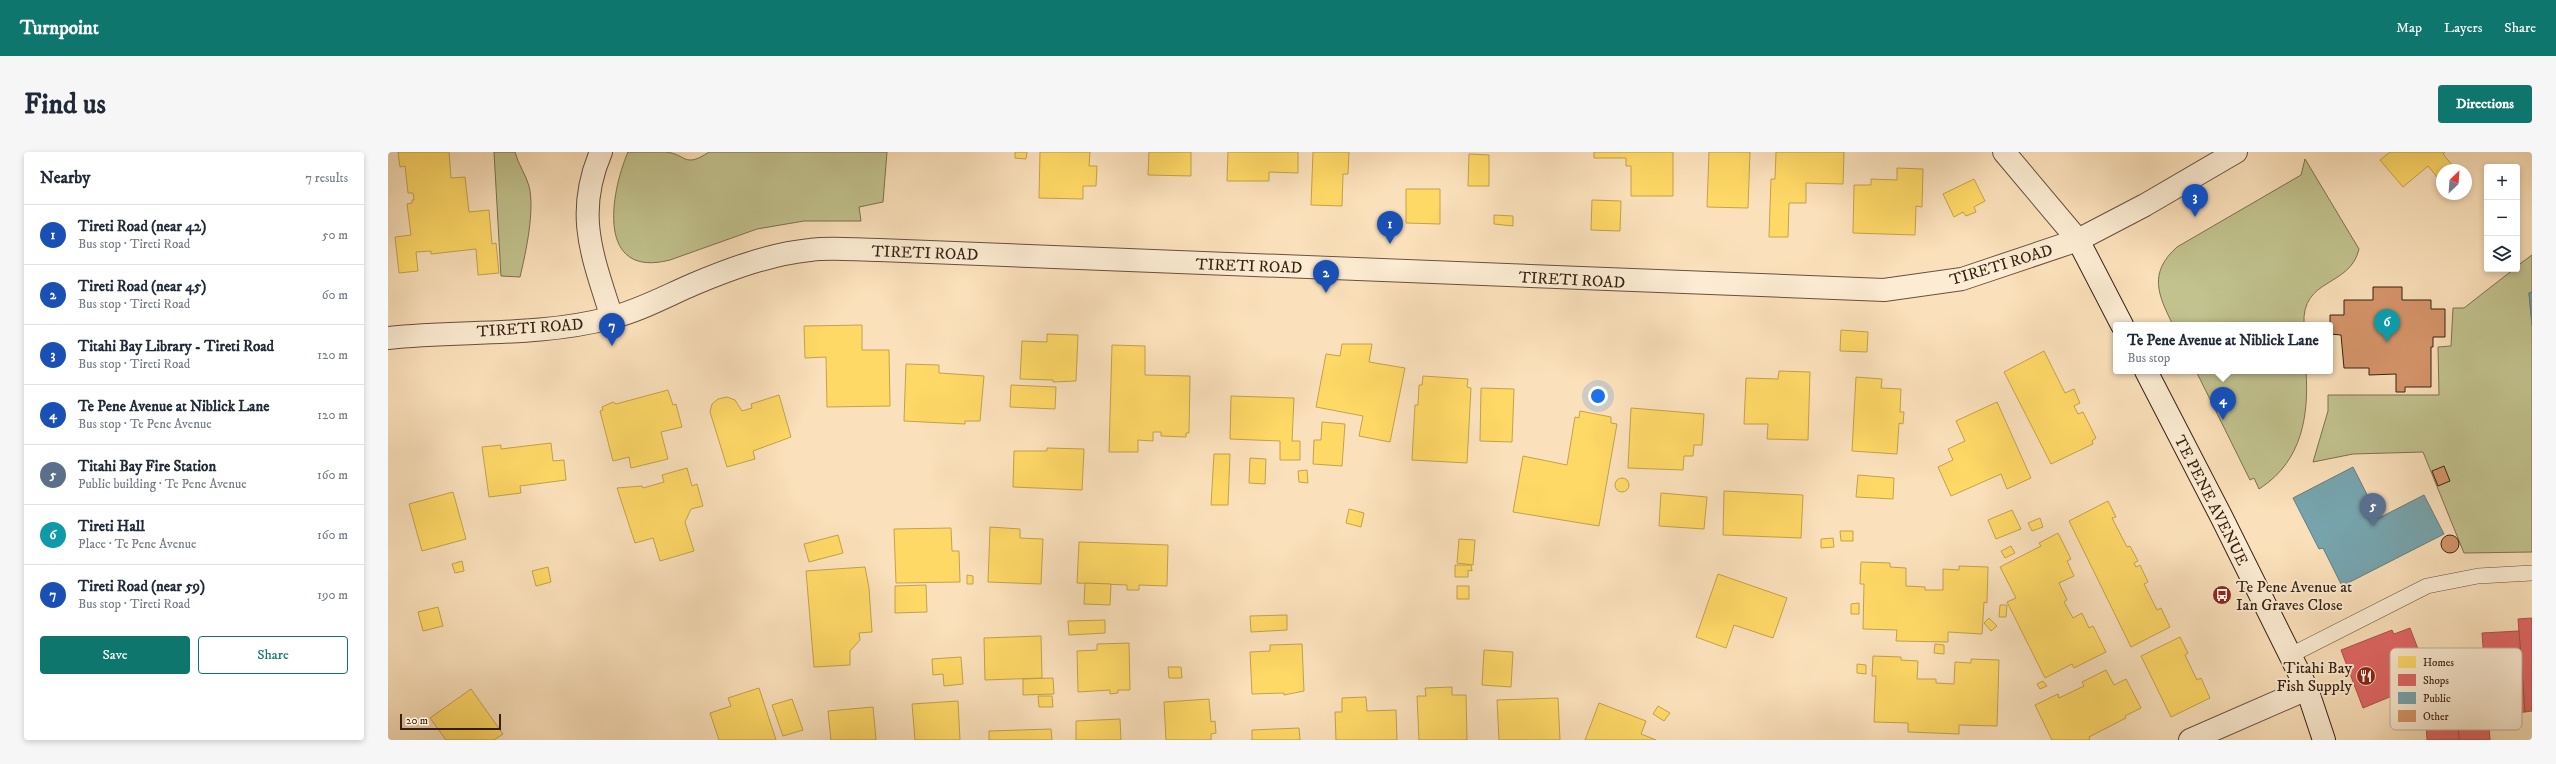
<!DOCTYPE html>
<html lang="en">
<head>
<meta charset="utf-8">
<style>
	:root { --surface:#fff; --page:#f6f6f7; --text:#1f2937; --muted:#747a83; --line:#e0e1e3; --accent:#0f766e }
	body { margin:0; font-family:"IM FELL DW Pica",serif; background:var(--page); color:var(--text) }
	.controls { position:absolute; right:12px; top:12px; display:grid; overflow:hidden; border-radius:4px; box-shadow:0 2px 6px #0003 }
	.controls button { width:36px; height:36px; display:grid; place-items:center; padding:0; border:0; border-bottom:1px solid var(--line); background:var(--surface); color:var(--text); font:20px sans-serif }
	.compass { position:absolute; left:2048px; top:12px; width:36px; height:36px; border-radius:50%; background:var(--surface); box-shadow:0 2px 6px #0003; rotate:25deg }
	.scale { position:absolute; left:12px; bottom:10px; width:101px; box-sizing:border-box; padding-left:4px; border:2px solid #372013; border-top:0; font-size:11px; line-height:14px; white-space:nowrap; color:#372013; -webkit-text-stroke:3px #fcecd3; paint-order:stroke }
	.you { position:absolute; left:1210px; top:244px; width:14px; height:14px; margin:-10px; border:3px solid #fff; border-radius:50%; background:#1a73e8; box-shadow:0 0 0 6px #1a73e833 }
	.badge { display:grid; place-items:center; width:26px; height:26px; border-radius:50%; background:var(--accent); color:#fff; font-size:13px; font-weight:700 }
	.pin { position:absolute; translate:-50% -33px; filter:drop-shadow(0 1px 2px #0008) }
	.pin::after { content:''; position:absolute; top:21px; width:14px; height:12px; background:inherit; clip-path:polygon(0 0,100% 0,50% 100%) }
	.popup { position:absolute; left:1725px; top:170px; width:220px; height:52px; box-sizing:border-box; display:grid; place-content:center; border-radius:4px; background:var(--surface); filter:drop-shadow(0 1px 3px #0005); font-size:13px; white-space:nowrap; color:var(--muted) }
	.popup b { font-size:15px; color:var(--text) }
	.popup::after { content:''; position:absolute; left:50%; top:100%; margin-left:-8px; border:8px solid transparent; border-top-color:var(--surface) }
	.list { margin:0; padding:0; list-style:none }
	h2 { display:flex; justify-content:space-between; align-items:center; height:52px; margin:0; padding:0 16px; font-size:17px }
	h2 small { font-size:13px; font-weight:400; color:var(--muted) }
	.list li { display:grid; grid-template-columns:26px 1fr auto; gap:12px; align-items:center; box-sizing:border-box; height:60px; padding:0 16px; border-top:1px solid var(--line) }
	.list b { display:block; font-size:15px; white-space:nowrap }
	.list p { margin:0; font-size:13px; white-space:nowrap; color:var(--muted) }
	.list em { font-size:13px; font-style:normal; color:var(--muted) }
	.actions { display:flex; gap:8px; padding:12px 16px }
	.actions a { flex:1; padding:9px 0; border:1px solid var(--accent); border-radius:4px; text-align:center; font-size:14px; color:var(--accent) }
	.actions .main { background:var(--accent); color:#fff }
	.icon { flex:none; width:22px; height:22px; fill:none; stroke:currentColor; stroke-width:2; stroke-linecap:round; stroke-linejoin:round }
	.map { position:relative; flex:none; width:2144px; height:588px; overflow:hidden; border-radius:4px }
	header { display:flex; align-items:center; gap:24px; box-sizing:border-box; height:56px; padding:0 20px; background:var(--accent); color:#fff }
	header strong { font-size:19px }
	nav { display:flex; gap:22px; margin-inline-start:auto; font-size:14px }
	.intro { display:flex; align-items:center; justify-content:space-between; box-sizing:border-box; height:96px; padding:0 24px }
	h1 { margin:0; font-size:28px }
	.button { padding:10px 18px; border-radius:4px; background:var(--accent); color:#fff; font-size:14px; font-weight:700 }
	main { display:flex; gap:24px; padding:0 24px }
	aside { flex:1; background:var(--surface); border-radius:4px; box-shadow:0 2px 6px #0003 }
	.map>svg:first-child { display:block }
	.green { fill:#c1c28e; stroke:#7c7150 }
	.homes { fill:#ffd966; stroke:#c3a24d }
	.shops { fill:#e06666; stroke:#ad514d }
	.public { fill:#76a5af; stroke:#637d80 }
	.building { fill:#d7956b; stroke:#372013 }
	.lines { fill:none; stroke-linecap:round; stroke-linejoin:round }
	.lane-casing { stroke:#68503d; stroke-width:16 }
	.street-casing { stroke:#68503d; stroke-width:24 }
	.secondary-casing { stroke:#372013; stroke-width:24 }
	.lane { stroke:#fcecd3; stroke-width:15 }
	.street { stroke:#fcecd3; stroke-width:22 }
	.secondary { stroke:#fcecd3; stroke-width:22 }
	.labels { text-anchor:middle; stroke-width:4; stroke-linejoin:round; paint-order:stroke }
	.street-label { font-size:16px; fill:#372013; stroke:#fcecd3 }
	.poi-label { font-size:16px; fill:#372013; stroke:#fcecd3; text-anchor:start }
	.key { fill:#fcecd3; stroke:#c1af99; stroke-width:1 }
	.key-label { font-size:11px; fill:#372013 }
</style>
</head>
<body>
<header>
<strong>Turnpoint</strong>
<nav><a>Map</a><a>Layers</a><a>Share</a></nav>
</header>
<div class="intro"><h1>Find us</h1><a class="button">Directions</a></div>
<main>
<aside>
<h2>Nearby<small>7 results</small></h2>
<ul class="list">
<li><span class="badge" style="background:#1a4fb4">1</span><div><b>Tireti Road (near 42)</b><p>Bus stop · Tireti Road</p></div><em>50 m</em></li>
<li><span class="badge" style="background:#1a4fb4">2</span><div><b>Tireti Road (near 45)</b><p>Bus stop · Tireti Road</p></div><em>60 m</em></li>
<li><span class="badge" style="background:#1a4fb4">3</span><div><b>Titahi Bay Library - Tireti Road</b><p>Bus stop · Tireti Road</p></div><em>120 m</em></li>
<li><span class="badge" style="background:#1a4fb4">4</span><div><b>Te Pene Avenue at Niblick Lane</b><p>Bus stop · Te Pene Avenue</p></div><em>120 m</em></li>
<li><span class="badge" style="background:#5c6f8a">5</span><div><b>Titahi Bay Fire Station</b><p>Public building · Te Pene Avenue</p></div><em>160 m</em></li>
<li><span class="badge" style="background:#0f9aa8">6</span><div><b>Tireti Hall</b><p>Place · Te Pene Avenue</p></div><em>160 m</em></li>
<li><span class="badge" style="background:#1a4fb4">7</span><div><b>Tireti Road (near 59)</b><p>Bus stop · Tireti Road</p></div><em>190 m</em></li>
</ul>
<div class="actions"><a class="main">Save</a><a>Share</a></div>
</aside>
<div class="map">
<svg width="2144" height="588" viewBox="0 0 2144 588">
	<rect width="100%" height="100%" fill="#fbe1bb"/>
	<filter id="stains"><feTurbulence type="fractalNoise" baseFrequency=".005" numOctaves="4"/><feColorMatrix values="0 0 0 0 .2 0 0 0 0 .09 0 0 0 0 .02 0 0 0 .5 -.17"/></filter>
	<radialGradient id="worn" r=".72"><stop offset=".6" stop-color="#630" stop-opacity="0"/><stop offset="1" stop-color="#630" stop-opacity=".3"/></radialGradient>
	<g class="green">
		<path d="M106 0H127C130 12 138 23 141 34 147 58 138 100 132 125L113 124Z"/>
		<path d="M240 0C253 0 266 0 278 0 298 2 296 17 321 0H499L495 50 471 55 473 69H416L369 77 282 108C208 127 222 42 240 0Z"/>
		<path d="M1917 7 1971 97C1962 136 1913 125 1916 173H1785C1770 143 1760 121 1789 95L1913 23Z"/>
		<path d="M2144 103V140L2141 141 2144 173V400L2076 401 2035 300 1965 302 1925 310 1940 259V243H2051L2050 195 2063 194 2065 156H2076L2126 117H2129V114Z"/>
		<path d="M1808 219H1918C1921 263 1914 308 1874 335L1871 337 1866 326 1862 328Z"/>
	</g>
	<g class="homes">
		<path d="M10 0H61L63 26 77 25 81 60 101 58 104 92 108 91 111 121 90 123 88 97 43 102V99L28 100 30 119 11 121 7 85 23 83 19 52 24 51V48H26L25 41H20L17 14 12 15Z"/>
		<path d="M627 0H639L638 7 627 6Z"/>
		<path d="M652 0H702L701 14H709L708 34H695V47L651 46Z"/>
		<path d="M761 0H803V24L760 23Z"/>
		<path d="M840 0H910V21L881 20V29H839Z"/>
		<path d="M925 0H961L960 22H955L954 54 923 53Z"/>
		<path d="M1206 0H1285V44H1243V14H1238V6H1206Z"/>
		<path d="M1321 0H1362L1360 56 1319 55Z"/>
		<path d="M1388 0H1456L1455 32 1418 31V51H1401L1400 85H1381L1383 27H1387Z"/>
		<path d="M2002 0H2057L2055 2 2065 14 2060 18H2054V23L2050 26 2040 14 2015 35 1992 8Z"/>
		<path d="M1081 2 1101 3V34H1080Z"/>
		<path d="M1509 16 1535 17 1534 55 1528 54 1527 83 1465 81 1466 33H1483V27L1509 28Z"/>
		<path d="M1586 27 1597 49 1586 55 1588 60 1578 64 1575 60 1566 65 1555 42Z"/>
		<path d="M1018 37H1052V72L1018 71Z"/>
		<path d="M1204 48 1233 49 1232 79 1203 78Z"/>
		<path d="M1106 63 1125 64V74L1106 72Z"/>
		<path d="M474 173V198H501L502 254 439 255 438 205 417 206 416 174Z"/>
		<path d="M1453 178 1480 180 1479 200 1452 199Z"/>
		<path d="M659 182 690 183 688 229 665 230V228L632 227 634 189 659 190Z"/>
		<path d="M954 192H984L981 210 1017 216 1002 290 971 284 975 264 928 255 938 202 952 204Z"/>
		<path d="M724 193 757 194V223L802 224 801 281H798V285L773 284V280H765V289L750 288V300H721Z"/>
		<path d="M1656 199 1677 241 1686 237 1692 251 1686 254 1690 262 1695 260 1708 286 1704 289 1705 292 1663 312 1616 220Z"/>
		<path d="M518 212 551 213V221L596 224 592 269H577V272L516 269Z"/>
		<path d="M1391 219 1422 220 1420 288 1379 287 1380 272H1356L1358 226 1390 227Z"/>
		<path d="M1035 224 1080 227 1079 235 1083 236 1079 311 1024 308 1027 253H1030L1031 233H1034Z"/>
		<path d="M1468 225 1494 227 1493 236 1513 237 1512 260H1516L1515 272 1511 271 1509 302 1464 299Z"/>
		<path d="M623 233 668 235 667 257 622 255Z"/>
		<path d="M1093 236 1126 237 1124 290 1092 289Z"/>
		<path d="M280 238 285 253 288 252 294 275 273 280 280 307 243 316 241 305 225 309 212 259 215 258 214 255 225 250 228 252Z"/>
		<path d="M391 243 403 285 365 299 367 307 339 315 322 260 324 252 330 247 339 245 347 248 354 259 364 256 363 252Z"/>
		<path d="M843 244 906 246 904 289H912V308H892V289L842 287Z"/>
		<path d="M1609 250 1643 326 1619 337 1613 322 1563 344 1550 315 1565 308 1560 297 1577 289 1568 269Z"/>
		<path d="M1243 256 1316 262 1314 293H1306L1305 304H1296L1295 318 1240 316Z"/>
		<path d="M1192 259 1223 265V271L1229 272 1211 374 1125 360 1135 304 1179 313 1187 265 1191 266Z"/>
		<path d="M934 270 957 272 954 314 925 312 926 288H933Z"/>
		<path d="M163 291 165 309 176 308 178 328 132 334 133 341 101 345 94 295 113 293V297Z"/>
		<path d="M659 296 696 297 694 338 625 335 626 299H659Z"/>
		<path d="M826 302H842L840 353H823Z"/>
		<path d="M862 306 878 307 877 332 861 331Z"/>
		<path d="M299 316 304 334 309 332 315 354 303 357 297 370 306 399 272 409 265 386 247 391 229 336 254 334 255 336 276 330 274 323Z"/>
		<path d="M919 318 920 331 911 330 910 319Z"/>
		<path d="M1470 323 1506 326 1505 347 1468 345Z"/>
		<circle cx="1234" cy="333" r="7"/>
		<path d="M1336 339 1415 343 1413 386 1335 383Z"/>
		<path d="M65 340 78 387 34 399 21 352Z"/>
		<path d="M1273 341 1319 345 1316 377 1271 374Z"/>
		<path d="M1720 349 1728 365 1724 366 1739 395 1742 394 1750 409 1746 411 1748 415 1752 413 1760 430 1756 432 1769 458 1773 456 1782 475 1743 495 1681 369Z"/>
		<path d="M961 357 976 361 973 375 958 371Z"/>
		<path d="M1624 358 1633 377 1608 387 1600 368Z"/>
		<path d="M1652 366 1655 375 1644 379 1640 371Z"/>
		<path d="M602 375 632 377V386L655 387 653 432 600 430Z"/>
		<path d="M563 376 564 399H571L572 430 508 431 506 377Z"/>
		<path d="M1452 379H1465V389H1453Z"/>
		<path d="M1670 381 1683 407 1679 409 1686 424 1671 431 1679 448 1676 450 1685 466 1694 461 1701 476 1705 474 1718 500 1686 516 1684 512 1657 526 1619 450 1628 446 1612 415 1653 394 1651 391Z"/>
		<path d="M450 383 455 401 421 410 416 392Z"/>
		<path d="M1445 386 1446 395 1433 396V387Z"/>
		<path d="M1071 387 1087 388 1085 413 1069 411Z"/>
		<path d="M691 390 780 393 779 434 751 433V438H739V433L689 431Z"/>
		<path d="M1623 394 1627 401 1617 406 1613 399Z"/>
		<path d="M74 409 76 419 67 421 64 412Z"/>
		<path d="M1473 410 1502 411V415L1518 416V434L1537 435V438H1555V417L1571 418V414L1600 415 1599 451 1596 450 1594 482 1560 480V490L1508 489 1509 478 1475 477 1476 432H1472Z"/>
		<path d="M1067 413H1083L1084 419 1080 418V425H1067Z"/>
		<path d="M160 415 163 430 148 434 144 419Z"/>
		<path d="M477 415 481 436 484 480 471 481 472 488 462 499V513L426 515 418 419Z"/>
		<path d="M1330 422 1399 446 1385 486 1346 473 1338 496 1308 485Z"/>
		<path d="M579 423 585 424V432H579Z"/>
		<path d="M697 431 723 432 722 453 696 452Z"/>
		<path d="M538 433 539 460 507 461V434Z"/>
		<rect x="1069" y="434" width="12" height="13"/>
		<path d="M1471 451V462H1463V452Z"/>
		<path d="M1612 453H1619L1618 465H1611Z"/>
		<path d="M50 455 55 474 35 479 30 460Z"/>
		<path d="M899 463V478L863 480 862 464Z"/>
		<path d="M1601 466 1609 474 1603 479 1596 471Z"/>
		<path d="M717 468V481L681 483 680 469Z"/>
		<path d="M653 484 654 526 597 528 596 486Z"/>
		<path d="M1792 485 1800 501 1797 503 1809 528 1813 526 1822 546 1783 565 1753 504Z"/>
		<path d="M741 491 742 538H730V541L722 542V538L690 540 689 499 709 498V492Z"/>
		<path d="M914 492 916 539 896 543V541L864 542 862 500 882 499V493Z"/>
		<path d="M1547 492 1556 493V502L1546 501Z"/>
		<path d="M1096 498 1125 500 1123 535 1094 533Z"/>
		<path d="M1485 504 1513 505V508L1530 509 1529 527H1548V531L1566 532 1567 510 1583 511V507L1611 508 1609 574 1571 573V582L1520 580V571L1486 570 1488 524H1484Z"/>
		<path d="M573 505 575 532 556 534 555 522 545 523 544 507Z"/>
		<path d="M1469 512 1478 513V522L1469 521Z"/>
		<path d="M780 515H793L794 526H781Z"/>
		<path d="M1718 518 1726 533 1738 527 1753 556 1737 564 1738 566 1701 585 1702 588H1664L1647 553 1670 542 1671 546 1696 534 1694 530Z"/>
		<path d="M665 526 666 542 635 543V527Z"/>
		<path d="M1655 529 1659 534 1652 537 1649 532Z"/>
		<path d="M1064 535V543H1078L1079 588H1031L1029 544H1038L1037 536Z"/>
		<path d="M371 536 388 588H331L322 561 343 554 340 546Z"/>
		<path d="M83 537 115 582 106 588H58L42 566Z"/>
		<path d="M650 544H664L665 555H651Z"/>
		<path d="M978 545 979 559 1008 558 1009 588H948L947 560H954V546Z"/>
		<path d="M1170 546 1172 588H1111L1109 548Z"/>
		<path d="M404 547 415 578 395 584 384 553Z"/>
		<path d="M821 547 823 570 827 569 828 581 823 582V588H778L776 550Z"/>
		<path d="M570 549 572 588H527L524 552Z"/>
		<path d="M1211 551 1258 569 1253 582 1268 588H1197Z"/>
		<path d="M1270 554 1282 561 1276 569 1265 562Z"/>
		<path d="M485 555 488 588H443L440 559Z"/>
		<path d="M732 567 733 588H688V569Z"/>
		<path d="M911 576 912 588H864V578Z"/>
		<path d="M663 577 664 588H601V579Z"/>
	</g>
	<g class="shops">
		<path d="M2144 466V559L2137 560 2130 467Z"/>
		<path d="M2022 476 2035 510 2031 512 2036 524 2014 533 2016 539 1975 556 1953 498 2004 478 2006 482Z"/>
		<path d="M2131 479 2137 560 2100 563 2094 481Z"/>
		<path d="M2097 520 2102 588H2071L2067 522Z"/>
		<path d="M2068 547 2071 588H2039L2037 549Z"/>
	</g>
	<g class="public">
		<path d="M2144 140V173L2141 141Z"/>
		<path d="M1965 315 1991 366 2036 343 2056 382 1954 434 1935 396 1931 397 1905 346Z"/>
	</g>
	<g class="building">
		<path d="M1985 135H2014V148H2043V157H2057V185H2045V195H2043V235H2017V240H2008V222L1981 223V216H1956L1953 183 1942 182V163H1956V148H1985Z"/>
		<path d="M2056 314 2062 329 2050 334 2044 319Z"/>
		<circle cx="2062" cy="392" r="9"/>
	</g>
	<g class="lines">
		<g class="lane-casing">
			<path id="lane" d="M1901 504 2039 434 2090 424 2144 421"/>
		</g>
		<g class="street-casing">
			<g id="street">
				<path d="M213 0C186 63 205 105 224 166"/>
				<path d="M1616 0 1690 88"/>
				<path d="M0 186C73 178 150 185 222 166 251 159 278 144 306 132 342 117 382 102 422 98 444 95 468 98 491 98L1496 138 1574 127 1690 88 1757 53 1848 0"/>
				<path d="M1802 588 1919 537"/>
			</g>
		</g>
		<g class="secondary-casing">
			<g id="secondary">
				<path d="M1690 88 1734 173"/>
				<path d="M1758 219 1834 366 1919 537 1936 588"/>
			</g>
		</g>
		<use href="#lane" class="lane"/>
		<use href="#street" class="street"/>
		<use href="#secondary" class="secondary"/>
	</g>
	<defs>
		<g id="bus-disc" transform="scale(1)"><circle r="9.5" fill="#8f2418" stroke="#fcecd3"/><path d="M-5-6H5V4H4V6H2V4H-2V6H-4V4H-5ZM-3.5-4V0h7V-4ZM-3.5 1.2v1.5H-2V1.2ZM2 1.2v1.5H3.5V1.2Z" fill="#fff"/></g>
		<g id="restaurant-disc" transform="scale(1)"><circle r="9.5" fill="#8f2418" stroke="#fcecd3"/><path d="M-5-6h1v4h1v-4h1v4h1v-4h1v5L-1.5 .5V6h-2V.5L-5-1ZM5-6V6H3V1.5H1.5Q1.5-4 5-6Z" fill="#fff"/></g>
	</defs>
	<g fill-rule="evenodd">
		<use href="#bus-disc" x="1834" y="443"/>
		<use href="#restaurant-disc" x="1978" y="524"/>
	</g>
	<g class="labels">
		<g class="street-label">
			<text transform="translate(537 100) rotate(2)" y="6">TIRETI ROAD</text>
			<text transform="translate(1613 112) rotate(-17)" y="6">TIRETI ROAD</text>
			<text transform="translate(861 113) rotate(2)" y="6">TIRETI ROAD</text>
			<text transform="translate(1184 127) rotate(3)" y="6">TIRETI ROAD</text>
			<text transform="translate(142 175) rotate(-4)" y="6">TIRETI ROAD</text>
			<text transform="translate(1824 348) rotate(63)" y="6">TE PENE AVENUE</text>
		</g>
		<g class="poi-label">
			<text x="1848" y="440">Te Pene Avenue at<tspan x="1848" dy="18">Ian Graves Close</tspan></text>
			<text x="1964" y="521" text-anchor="end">Titahi Bay<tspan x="1964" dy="18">Fish Supply</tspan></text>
		</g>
	</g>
	<rect x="2002" y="496" width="132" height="82" rx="6" class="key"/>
	<rect x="2010" y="504" width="18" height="12" fill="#ffd966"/>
	<rect x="2010" y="522" width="18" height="12" fill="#e06666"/>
	<rect x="2010" y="540" width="18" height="12" fill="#76a5af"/>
	<rect x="2010" y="558" width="18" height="12" fill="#d7956b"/>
	<g class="key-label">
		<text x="2035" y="514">Homes</text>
		<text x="2035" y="532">Shops</text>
		<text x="2035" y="550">Public</text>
		<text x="2035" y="568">Other</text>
	</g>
	<rect width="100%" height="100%" filter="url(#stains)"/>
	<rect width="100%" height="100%" fill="url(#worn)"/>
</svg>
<div class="controls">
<button>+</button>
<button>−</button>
<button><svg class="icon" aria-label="layers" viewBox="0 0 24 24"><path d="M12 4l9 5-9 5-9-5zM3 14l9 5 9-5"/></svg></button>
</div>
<svg class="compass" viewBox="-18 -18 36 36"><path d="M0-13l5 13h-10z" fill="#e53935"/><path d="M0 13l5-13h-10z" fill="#747a83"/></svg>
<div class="scale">20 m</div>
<div class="you"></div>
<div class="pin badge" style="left:1002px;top:92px;background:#1a4fb4">1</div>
<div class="pin badge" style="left:938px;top:141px;background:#1a4fb4">2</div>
<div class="pin badge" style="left:1807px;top:65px;background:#1a4fb4">3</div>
<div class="pin badge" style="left:1835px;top:268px;background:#1a4fb4">4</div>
<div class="popup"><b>Te Pene Avenue at Niblick Lane</b>Bus stop</div>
<div class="pin badge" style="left:1985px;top:374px;background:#5c6f8a">5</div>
<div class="pin badge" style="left:1999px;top:190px;background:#0f9aa8">6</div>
<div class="pin badge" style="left:224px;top:194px;background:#1a4fb4">7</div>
</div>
</main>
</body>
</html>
